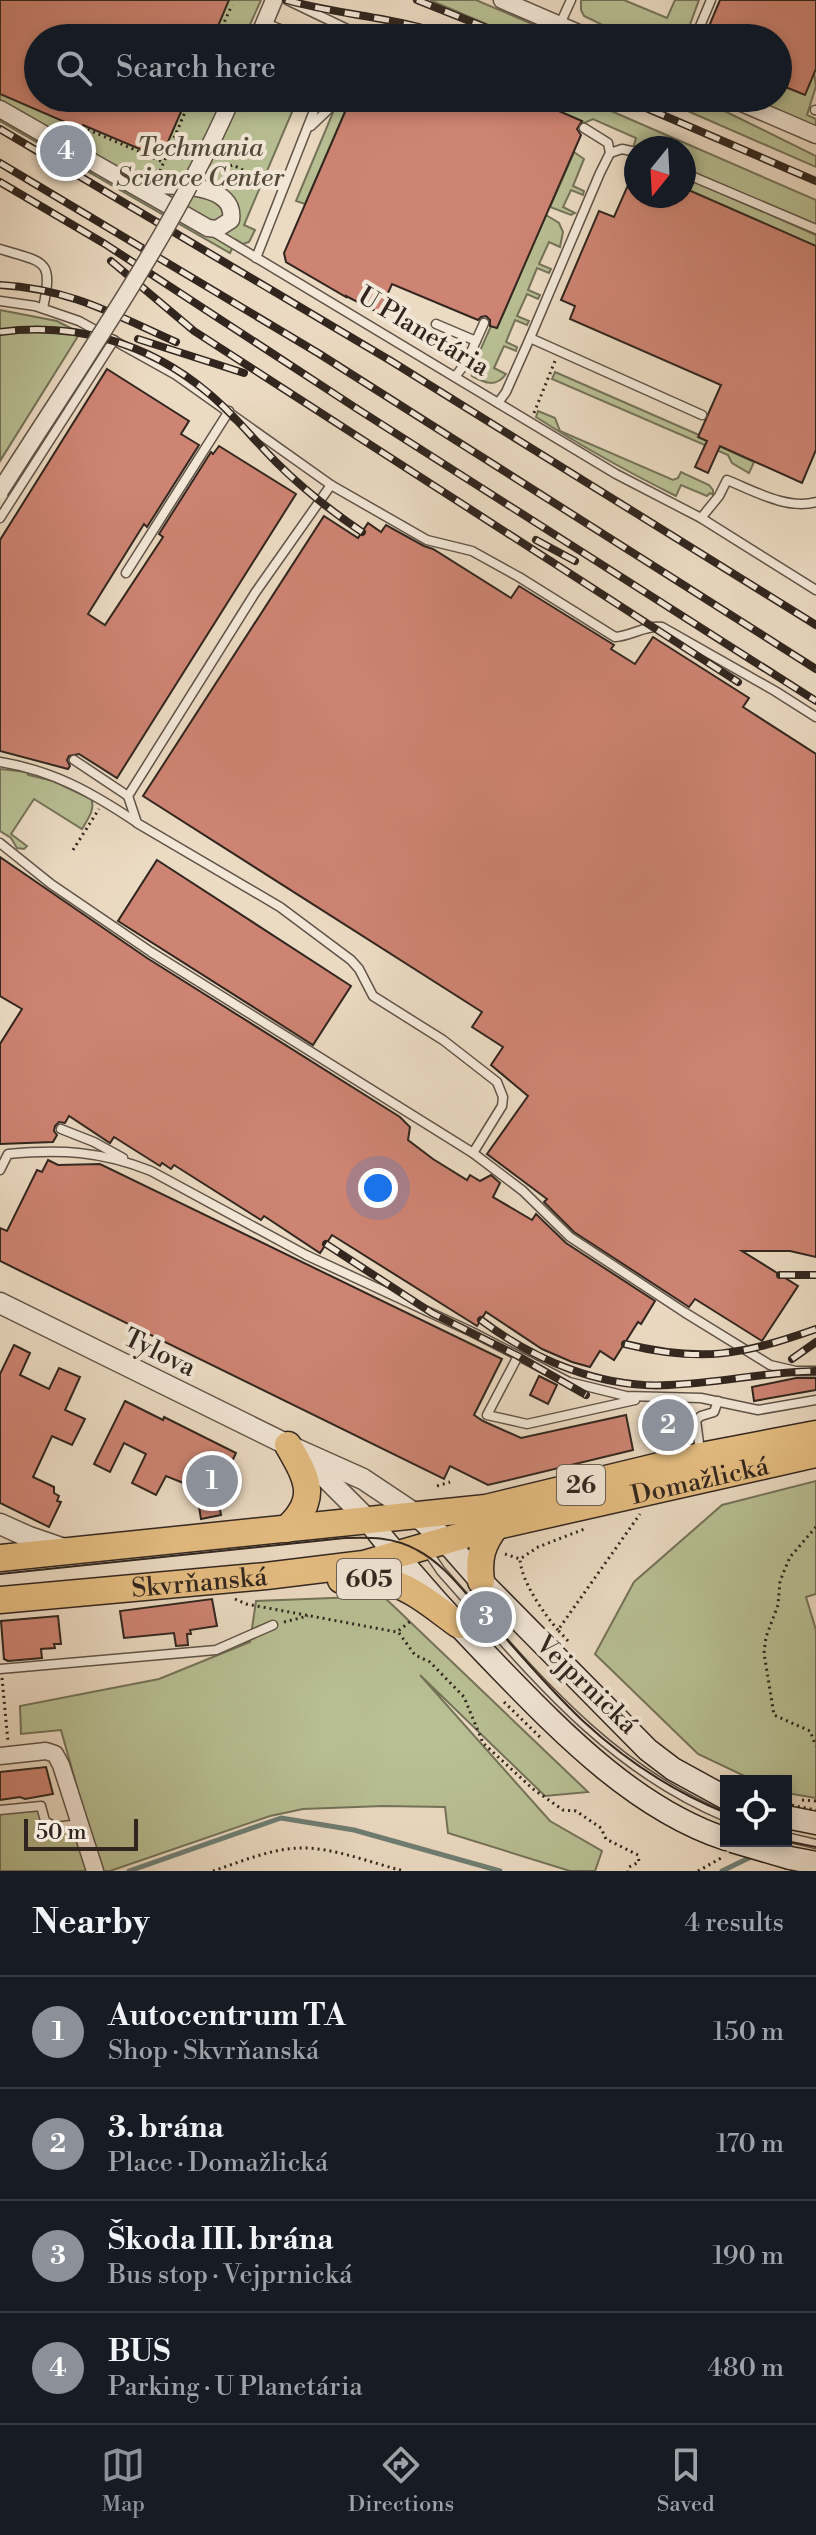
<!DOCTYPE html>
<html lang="en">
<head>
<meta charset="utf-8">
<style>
	:root { --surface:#171b24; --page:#20242c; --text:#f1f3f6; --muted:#9ea1a6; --line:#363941; --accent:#8c9099 }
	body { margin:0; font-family:"Libre Bodoni",serif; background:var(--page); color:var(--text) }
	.controls { position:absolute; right:24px; bottom:24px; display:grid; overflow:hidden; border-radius:0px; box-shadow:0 4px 12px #0003 }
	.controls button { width:72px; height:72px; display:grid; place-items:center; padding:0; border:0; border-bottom:2px solid var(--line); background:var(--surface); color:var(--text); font:40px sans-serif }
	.compass { position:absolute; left:624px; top:136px; width:72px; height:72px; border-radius:50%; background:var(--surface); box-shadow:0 4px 12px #0003; rotate:198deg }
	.scale { position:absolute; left:24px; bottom:20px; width:114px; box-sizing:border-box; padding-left:8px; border:4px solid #31261f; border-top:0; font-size:22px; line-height:28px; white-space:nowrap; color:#31261f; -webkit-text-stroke:6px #f3e8d8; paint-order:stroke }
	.you { position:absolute; left:378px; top:1188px; width:28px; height:28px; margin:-20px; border:6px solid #fff; border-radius:50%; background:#1a73e8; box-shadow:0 0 0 12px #1a73e833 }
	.badge { display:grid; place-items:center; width:52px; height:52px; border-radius:50%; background:var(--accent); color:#fff; font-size:26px; font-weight:700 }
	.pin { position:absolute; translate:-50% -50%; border:4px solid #fff; box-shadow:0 2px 8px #0006 }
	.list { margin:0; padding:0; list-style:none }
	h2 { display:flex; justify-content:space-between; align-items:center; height:104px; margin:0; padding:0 32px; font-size:34px }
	h2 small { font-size:26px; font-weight:400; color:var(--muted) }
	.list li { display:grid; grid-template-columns:52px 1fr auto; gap:24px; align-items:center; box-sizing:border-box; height:112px; padding:0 32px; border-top:2px solid var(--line) }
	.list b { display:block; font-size:30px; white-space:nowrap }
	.list p { margin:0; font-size:26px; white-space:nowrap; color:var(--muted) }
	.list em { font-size:26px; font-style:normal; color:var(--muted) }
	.icon { flex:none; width:44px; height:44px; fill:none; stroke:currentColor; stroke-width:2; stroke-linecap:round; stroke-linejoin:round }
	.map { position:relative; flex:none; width:816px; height:1871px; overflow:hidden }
	.search { position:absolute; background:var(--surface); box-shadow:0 4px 12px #0003; left:24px; right:24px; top:24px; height:88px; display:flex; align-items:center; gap:20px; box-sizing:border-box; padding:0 28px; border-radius:44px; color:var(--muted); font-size:30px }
	.sheet { height:552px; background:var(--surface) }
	nav { display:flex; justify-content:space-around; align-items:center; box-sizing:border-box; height:112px; border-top:2px solid var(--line); background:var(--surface); font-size:22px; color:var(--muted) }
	nav a { display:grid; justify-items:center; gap:4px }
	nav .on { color:var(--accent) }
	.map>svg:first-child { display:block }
	.green { fill:#b8c094; stroke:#74735a; stroke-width:2 }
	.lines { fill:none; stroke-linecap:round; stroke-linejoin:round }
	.stream { stroke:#6f7f75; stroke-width:5 }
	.building { fill:#ce8473; stroke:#31261f; stroke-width:2 }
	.service-casing { stroke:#605348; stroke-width:11 }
	.minor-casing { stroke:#605348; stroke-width:19 }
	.tertiary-casing { stroke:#605348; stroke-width:23 }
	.secondary-casing { stroke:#31261f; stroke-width:25 }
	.primary-casing { stroke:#31261f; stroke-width:29 }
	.path { stroke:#31261f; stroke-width:3; stroke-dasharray:2 4; stroke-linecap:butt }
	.service { stroke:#f3e8d8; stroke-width:8 }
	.minor { stroke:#f3e8d8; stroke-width:16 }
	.tertiary { stroke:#f3e8d8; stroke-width:20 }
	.secondary { stroke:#f3e8d8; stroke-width:22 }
	.primary { stroke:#e6be82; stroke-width:26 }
	.tram { stroke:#31261f; stroke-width:2 }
	.rail-casing { stroke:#31261f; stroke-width:8 }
	.rail { stroke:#f3e8d8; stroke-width:5; stroke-dasharray:15; stroke-linecap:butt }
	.minor-bridge-casing { stroke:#605348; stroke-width:19; stroke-linecap:butt }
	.secondary-bridge-casing { stroke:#31261f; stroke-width:25; stroke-linecap:butt }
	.path-bridge { stroke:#31261f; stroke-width:3; stroke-dasharray:2 4; stroke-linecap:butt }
	.minor-bridge { stroke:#f3e8d8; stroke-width:16 }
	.secondary-bridge { stroke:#f3e8d8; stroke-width:22 }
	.labels { text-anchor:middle; stroke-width:8; stroke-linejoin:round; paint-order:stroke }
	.shield { fill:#f3e8d8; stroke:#6b6056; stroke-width:2 }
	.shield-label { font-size:24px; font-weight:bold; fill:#31261f }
	.park-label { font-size:26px; font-style:italic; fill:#534c3c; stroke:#f3e8d8 }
	.street-label { font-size:26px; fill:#31261f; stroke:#f3e8d8 }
</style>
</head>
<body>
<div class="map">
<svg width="816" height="1871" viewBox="0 0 816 1871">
	<rect width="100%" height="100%" fill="#ecdbc3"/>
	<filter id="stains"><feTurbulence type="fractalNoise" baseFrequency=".0025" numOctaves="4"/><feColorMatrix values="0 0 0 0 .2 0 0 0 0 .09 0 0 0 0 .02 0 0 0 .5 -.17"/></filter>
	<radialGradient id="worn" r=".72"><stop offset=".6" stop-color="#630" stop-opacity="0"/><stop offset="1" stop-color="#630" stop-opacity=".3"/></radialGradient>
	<g class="green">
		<path d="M0 0H261L244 38H38V98H298L244 225 255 230 249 242 243 244 236 240 230 253 0 121Z"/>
		<path d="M430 0H476L565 38H519Z"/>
		<path d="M581 0H624L667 18 675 0H699L685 38H629L584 16 581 10Z"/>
		<path d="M814 72 816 86 807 115 816 119V128L752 98H764L769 101 770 98H778V84Z"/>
		<path d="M339 98H351L305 204 296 201Z"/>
		<path d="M529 98H572L595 104 816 200V225L684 168V148H638L634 145 636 138 593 119 584 123Z"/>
		<path d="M658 98H698L816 156V167Z"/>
		<path d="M574 152 584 159 573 186 584 191 583 195 571 190 563 207 575 213 571 215 550 207Z"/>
		<path d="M684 177 816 235V246L684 188Z"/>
		<path d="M546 215 559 223 563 232 560 247 549 242 539 264 551 269 549 273 537 268 528 290 540 295 538 299 527 294 517 316 529 321 527 325 515 320 506 342 517 347 516 351 504 346 494 368 506 374C496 388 485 383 472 376L471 371 491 326 497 328Z"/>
		<path d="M0 310 57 321 80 333 0 461Z"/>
		<path d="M555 372 699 435V437L754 462 749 473 732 463 728 455 552 379Z"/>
		<path d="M538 411 555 418 560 431 673 480 678 478 681 472 709 485 713 490V495L710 493 707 496 681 485 676 496C628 472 581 446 536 417Z"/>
		<path d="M0 769 27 772 28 775 53 781 91 799C96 809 87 820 82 829L34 799 11 834 27 846 24 849 17 848 11 838 0 831Z"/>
		<path d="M816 1481V1594L806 1597 816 1630V1798L786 1793V1781H755L698 1754 595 1654 634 1582 722 1505Z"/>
		<path d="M383 1596 588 1792 545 1796 420 1675 550 1821 602 1851 595 1871H570L448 1833 445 1807 383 1806 303 1809 270 1816 110 1871H0V1810L41 1806 45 1821 55 1827 87 1823 61 1730 21 1734 20 1706 159 1679 250 1642 256 1601Z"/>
	</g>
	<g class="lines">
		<g class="stream">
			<path d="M129 1871 281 1818 354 1830 500 1871"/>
			<path d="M722 1871 755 1855"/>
		</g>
	</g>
	<g class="building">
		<path d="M0 0H229L213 38H38V98H187L161 158 83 125 81 129 0 94Z"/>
		<path d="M720 0H816V69L805 95 778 84V38H704Z"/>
		<path d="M351 98H529L582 121 577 129 581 135 497 328 490 326V320L486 316 481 317 478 320 392 284 379 313 346 296V297L286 262 284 253Z"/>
		<path d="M636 167V196H684V188L816 246V450L802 483 720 446 708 473 695 467 707 441 698 437 721 385 570 319 575 306 561 300 599 211 614 217Z"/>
		<path d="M107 369 189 421 181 434 199 445 147 527 144 524 88 614 105 625 163 537 159 534 211 452 213 454 219 446 296 494 117 778 79 754 69 756 67 760 70 766 68 769 0 751V540Z"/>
		<path d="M324 516 358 538 368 523 381 532 386 525 424 546 433 549 511 598 519 586 614 645 611 649 635 664 653 637 749 698 743 707 816 754V1257L790 1251H742L798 1286 762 1341 695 1299 689 1307 574 1232 544 1202 547 1199 487 1154 528 1096 491 1065 503 1047 472 1027 482 1012 143 796Z"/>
		<path d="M0 857 147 958 400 1117 410 1127 408 1140 433 1159 467 1180 470 1175 480 1181 491 1175 500 1183 493 1197 532 1220 536 1214 566 1243 655 1301 641 1324 638 1322 614 1360 600 1351 590 1367 572 1362 542 1349 486 1312 477 1326 332 1235 320 1253 264 1216 261 1220 174 1165 171 1169 162 1163 160 1166 114 1137 110 1143 69 1116 65 1123 59 1122 55 1126 54 1131 57 1135 53 1142 0 1144V1044L22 1009 0 996Z"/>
		<path d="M157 860 351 986 313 1045 118 921Z"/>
		<path d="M48 1160 58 1165 100 1164 502 1359 474 1415 483 1421 521 1438 626 1415 633 1450 488 1485 450 1466 444 1479 0 1261V1228L7 1231 37 1170 42 1172Z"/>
		<path d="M14 1345 30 1353 20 1375 49 1389 59 1368 80 1377 65 1410 85 1419 72 1445 52 1436 33 1477 54 1487V1493L59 1496 57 1501 61 1502 49 1527 0 1503V1374Z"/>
		<path d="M539 1376 557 1385 548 1404 530 1395Z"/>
		<path d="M796 1378H816V1390L754 1401 752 1387Z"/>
		<path d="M125 1401 163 1420 164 1417 236 1453 217 1493 221 1515 201 1519 196 1488 166 1476 156 1495 132 1483 146 1454 124 1443 110 1472 94 1464Z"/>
		<path d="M669 1405 671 1418 682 1416 689 1437 656 1445 648 1410Z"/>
		<path d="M212 1599 217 1626 190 1630 191 1634H187L188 1645 176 1646 174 1633 124 1638 120 1611Z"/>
		<path d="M58 1616 61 1644H54L55 1648 41 1649 42 1658 8 1661 4 1659 1 1621Z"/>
		<path d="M46 1767 53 1794 25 1799 20 1797 0 1800V1772Z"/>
	</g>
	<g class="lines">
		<g class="service-casing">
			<g id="service">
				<path d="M287 0 366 38"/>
				<path d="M265 23 303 38"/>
				<path d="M560 24 571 0"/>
				<path d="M695 38 711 0"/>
				<path d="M815 110H816"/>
				<path d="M311 126 334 104 337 98"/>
				<path d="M610 153 622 149 636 152"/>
				<path d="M684 173 816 229"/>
				<path d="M212 231 616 474 701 518 816 590"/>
				<path d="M0 249C44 263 54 258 43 308"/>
				<path d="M256 258 319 98"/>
				<path d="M0 301 35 306 79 321 176 375 331 485 427 540 472 551 519 577 615 637C632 636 645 625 662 627L775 691 816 717"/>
				<path d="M436 324 476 341"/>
				<path d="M530 338 702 415"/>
				<path d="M455 377 467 361 484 323"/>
				<path d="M498 403 506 392 530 338 600 173 610 153 608 143 584 128"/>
				<path d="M331 485 255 593 128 796 137 823 280 907 351 960 359 969 373 996 443 1040 497 1082 503 1097 502 1106 473 1153"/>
				<path d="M0 518 114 340"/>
				<path d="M701 518 719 496 727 480C754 491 787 510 816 502"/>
				<path d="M126 573 229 411"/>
				<path d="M74 760 128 796"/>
				<path d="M0 762C54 771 91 792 136 822"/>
				<path d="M0 843 51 884 151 952 473 1153 523 1191 570 1237 684 1312 770 1365 796 1371H816"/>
				<path d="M61 1129 94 1142 123 1158"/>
				<path d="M0 1170 8 1154C60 1149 101 1151 151 1171L306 1255 472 1332 569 1382 626 1396 701 1398 758 1410 816 1400"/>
				<path d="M518 1356 487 1415 527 1424 635 1400"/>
				<path d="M700 1451 696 1420 701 1416 714 1412 718 1401"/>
				<path d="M426 1549 441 1571C528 1668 602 1765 726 1817"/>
				<path d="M0 1669 216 1650 273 1625"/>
				<path d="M0 1810 41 1806 45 1821 55 1827 79 1824"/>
				<path d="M786 1837 816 1844"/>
			</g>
		</g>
		<g class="minor-casing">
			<g id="minor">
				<path d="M502 0 590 38"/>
				<path d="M258 38 274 0"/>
				<path d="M730 98 816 135"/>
				<path d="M0 109 208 228 217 229 231 220C237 178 158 187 133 185"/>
				<path d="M0 1756 46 1751 55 1754 61 1765 95 1871"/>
			</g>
		</g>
		<g class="tertiary-casing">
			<g id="tertiary">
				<path d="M0 1303 296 1449 363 1479 417 1515"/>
				<path d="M308 1460 368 1520"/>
				<path d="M0 1524 29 1537 64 1549"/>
			</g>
		</g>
		<g class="secondary-casing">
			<g id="secondary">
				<path d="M417 1515 445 1540 481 1581 648 1750 673 1769 726 1798"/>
				<path d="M368 1520C410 1573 455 1623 502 1671 565 1736 638 1810 726 1839"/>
				<path d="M786 1817 816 1823"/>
				<path d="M790 1858 816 1863"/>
			</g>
		</g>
		<g class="primary-casing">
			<g id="primary">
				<path d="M286 1529C320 1499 307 1478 288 1445"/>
				<path d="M0 1558 486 1508 701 1456 816 1434"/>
				<path d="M341 1580C354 1579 368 1577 381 1580 410 1585 435 1608 459 1625"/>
				<path d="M481 1581C478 1558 482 1544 496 1526"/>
				<path id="s1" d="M0 1600 266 1576 364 1564 496 1526 816 1454"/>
			</g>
		</g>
		<g class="path">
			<path d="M217 38 232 5"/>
			<path d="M82 127 163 162"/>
			<path d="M165 149 184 159"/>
			<path d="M160 171 191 98"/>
			<path d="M213 171 233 165 243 170"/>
			<path d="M534 413 555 361"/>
			<path d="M73 850 99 809"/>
			<path d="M437 1486 450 1482"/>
			<path d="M816 1527 790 1557 780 1581 778 1605 766 1637 764 1653 774 1715 810 1731 816 1746"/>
			<path d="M505 1554 520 1559"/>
			<path d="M235 1599 246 1604 397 1632 412 1620"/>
			<path d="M284 1622 308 1616"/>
			<path d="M558 1630C544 1614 521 1581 520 1559L538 1547 587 1528"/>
			<path d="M399 1633 415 1655 430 1662 464 1697 483 1743 533 1789 563 1810 576 1811 601 1828 606 1839 638 1855 639 1862 629 1867 628 1871"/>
			<path d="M568 1641 558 1630 640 1514"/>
			<path d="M2 1678 8 1742"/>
			<path d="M504 1702 541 1738"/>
			<path d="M802 1800 816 1801"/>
			<path d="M213 1871C240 1862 270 1849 299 1848 333 1847 371 1863 404 1871"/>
			<path d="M698 1871 723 1857"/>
		</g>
		<use href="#service" class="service"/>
		<use href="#minor" class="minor"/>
		<use href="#tertiary" class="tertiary"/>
		<use href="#secondary" class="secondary"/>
		<use href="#primary" class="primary"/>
		<g class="tram">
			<path d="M0 1574 345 1538C370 1537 394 1537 417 1550 442 1563 460 1587 479 1608 513 1646 546 1686 583 1721 624 1759 674 1792 726 1813"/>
			<path d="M786 1841 816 1847"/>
		</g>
		<g class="rail-casing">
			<g id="rail">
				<path d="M286 0C342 16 400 17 454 38"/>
				<path d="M417 0 512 38"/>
				<path d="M623 98 816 181"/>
				<path d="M0 129 391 361 816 625"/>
				<path d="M0 163 318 353 816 669"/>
				<path d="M0 182 105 244 359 410 816 701"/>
				<path d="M111 261 194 331 738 682"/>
				<path d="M0 285C71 289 113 314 176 342"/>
				<path d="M0 332C76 322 148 343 207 392 232 412 253 439 276 462 302 488 331 511 362 532"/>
				<path d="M138 339 244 373"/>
				<path d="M536 540 575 561"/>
				<path d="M326 1244 432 1313 518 1356 586 1395"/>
				<path d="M780 1275H816"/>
				<path d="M481 1320C534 1360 602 1389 669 1385 718 1383 767 1372 816 1371"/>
				<path d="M625 1344C702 1363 742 1355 816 1329"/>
				<path d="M792 1359 816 1342"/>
			</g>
		</g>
		<use href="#rail" class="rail"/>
		<g class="minor-bridge-casing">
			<path id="minor-bridge" d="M0 491C81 363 171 237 232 98"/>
		</g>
		<g class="secondary-bridge-casing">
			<path id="secondary-bridge" d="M732 1841 790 1858"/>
		</g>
		<path class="path-bridge" d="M786 1804 816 1810"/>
		<use href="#minor-bridge" class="minor-bridge"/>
		<use href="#secondary-bridge" class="secondary-bridge"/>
	</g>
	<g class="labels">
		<g class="shield">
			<rect x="557" y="1465" width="48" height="40" rx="6"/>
			<rect x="337" y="1559" width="64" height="40" rx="6"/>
		</g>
		<g class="shield-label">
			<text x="581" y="1493">26</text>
			<text x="369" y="1587">605</text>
		</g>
		<g class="park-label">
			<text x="200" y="156">Techmania<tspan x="200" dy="30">Science Center</tspan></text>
		</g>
		<g class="street-label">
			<text transform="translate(424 331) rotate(31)" y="9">U Planetária</text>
			<text transform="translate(160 1352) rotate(26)" y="9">Tylova</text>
			<text dy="9" stroke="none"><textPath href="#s1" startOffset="712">Domažlická</textPath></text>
			<text dy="9" stroke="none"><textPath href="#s1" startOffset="200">Skvrňanská</textPath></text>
			<text transform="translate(587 1684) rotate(44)" y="9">Vejprnická</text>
		</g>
	</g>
	<rect width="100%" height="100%" filter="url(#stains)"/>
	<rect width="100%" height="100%" fill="url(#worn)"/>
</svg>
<div class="controls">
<button><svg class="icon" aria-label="locate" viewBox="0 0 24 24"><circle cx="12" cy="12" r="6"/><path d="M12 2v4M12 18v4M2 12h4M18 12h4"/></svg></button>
</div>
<svg class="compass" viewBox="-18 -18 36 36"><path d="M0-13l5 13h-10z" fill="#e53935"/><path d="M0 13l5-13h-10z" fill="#9ea1a6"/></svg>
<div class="scale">50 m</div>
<div class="you"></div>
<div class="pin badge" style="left:212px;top:1481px">1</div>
<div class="pin badge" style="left:668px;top:1425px">2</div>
<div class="pin badge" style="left:486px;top:1617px">3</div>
<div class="pin badge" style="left:66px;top:151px">4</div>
<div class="search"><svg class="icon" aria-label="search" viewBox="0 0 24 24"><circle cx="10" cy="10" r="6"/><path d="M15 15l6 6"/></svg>Search here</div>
</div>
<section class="sheet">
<h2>Nearby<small>4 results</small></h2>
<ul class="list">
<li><span class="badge">1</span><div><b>Autocentrum TA</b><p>Shop · Skvrňanská</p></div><em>150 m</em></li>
<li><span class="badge">2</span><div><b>3. brána</b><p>Place · Domažlická</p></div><em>170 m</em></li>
<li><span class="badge">3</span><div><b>Škoda III. brána</b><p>Bus stop · Vejprnická</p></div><em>190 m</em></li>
<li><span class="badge">4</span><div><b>BUS</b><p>Parking · U Planetária</p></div><em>480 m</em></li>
</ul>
</section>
<nav>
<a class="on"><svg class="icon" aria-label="map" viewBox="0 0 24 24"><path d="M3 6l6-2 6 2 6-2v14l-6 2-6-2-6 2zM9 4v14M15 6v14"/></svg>Map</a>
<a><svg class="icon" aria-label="directions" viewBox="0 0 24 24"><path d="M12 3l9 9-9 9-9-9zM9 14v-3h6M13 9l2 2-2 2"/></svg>Directions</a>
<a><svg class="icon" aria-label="saved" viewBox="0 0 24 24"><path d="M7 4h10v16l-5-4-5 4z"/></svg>Saved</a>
</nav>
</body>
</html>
